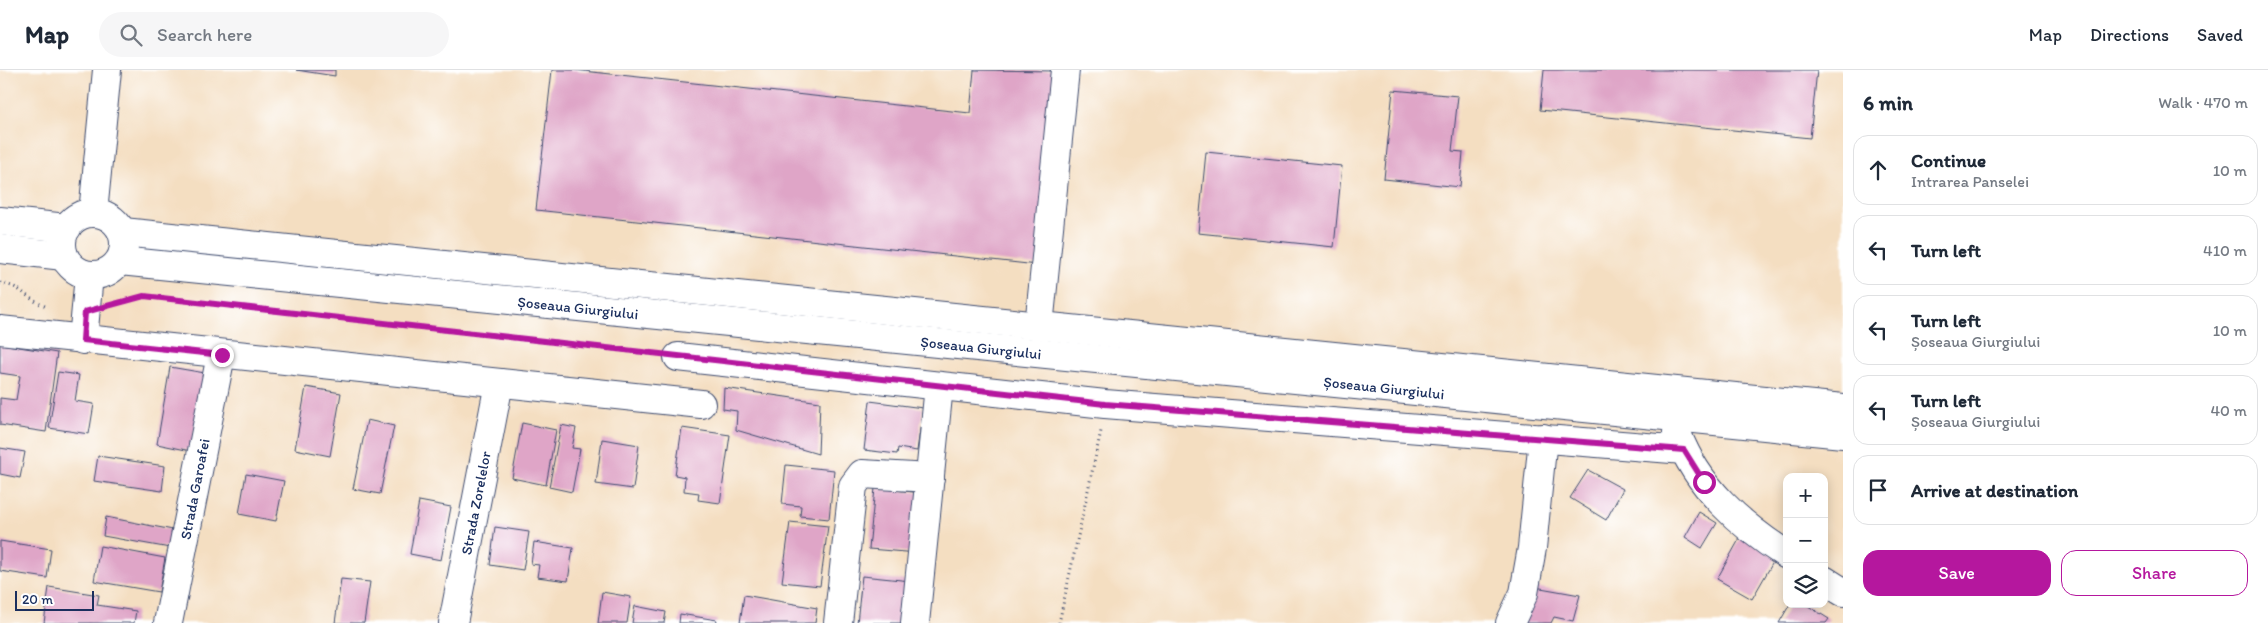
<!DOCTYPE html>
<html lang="en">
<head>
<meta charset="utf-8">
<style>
	:root { --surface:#fff; --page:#f6f6f7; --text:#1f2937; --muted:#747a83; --line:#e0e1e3; --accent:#b5179e }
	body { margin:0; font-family:Itim,sans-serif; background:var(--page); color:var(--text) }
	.controls { position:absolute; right:15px; bottom:15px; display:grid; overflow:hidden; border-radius:10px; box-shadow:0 2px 12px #0003 }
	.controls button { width:45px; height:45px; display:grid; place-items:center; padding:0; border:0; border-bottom:1px solid var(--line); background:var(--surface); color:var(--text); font:25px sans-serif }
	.scale { position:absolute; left:15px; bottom:12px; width:79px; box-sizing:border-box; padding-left:5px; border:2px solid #1b2f5e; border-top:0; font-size:14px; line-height:18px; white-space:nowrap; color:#1b2f5e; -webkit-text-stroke:4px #fff; paint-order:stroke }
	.stop { position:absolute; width:15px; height:15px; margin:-11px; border:4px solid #b5179e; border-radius:50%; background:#fff }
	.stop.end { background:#b5179e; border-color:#fff; box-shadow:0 1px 5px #0008 }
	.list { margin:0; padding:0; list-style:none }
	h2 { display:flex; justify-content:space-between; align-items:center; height:65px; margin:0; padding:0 20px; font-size:21px }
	h2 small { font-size:16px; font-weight:400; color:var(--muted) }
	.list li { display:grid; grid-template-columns:32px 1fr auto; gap:15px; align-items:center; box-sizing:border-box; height:70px; margin:0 10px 10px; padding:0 10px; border:1px solid var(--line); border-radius:15px }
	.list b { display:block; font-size:19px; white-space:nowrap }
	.list p { margin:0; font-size:16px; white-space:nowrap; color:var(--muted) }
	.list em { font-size:16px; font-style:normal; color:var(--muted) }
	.actions { display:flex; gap:10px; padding:15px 20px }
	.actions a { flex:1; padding:11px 0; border:1px solid var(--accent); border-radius:15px; text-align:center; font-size:18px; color:var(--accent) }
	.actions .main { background:var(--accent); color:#fff }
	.icon { flex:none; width:28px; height:28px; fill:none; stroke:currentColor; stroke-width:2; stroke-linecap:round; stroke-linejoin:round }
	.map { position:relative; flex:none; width:1843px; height:553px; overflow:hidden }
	header { display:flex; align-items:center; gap:30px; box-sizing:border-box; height:70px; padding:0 25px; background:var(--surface); border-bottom:1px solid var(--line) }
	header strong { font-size:24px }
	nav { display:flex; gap:28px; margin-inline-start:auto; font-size:18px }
	.search { width:350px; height:45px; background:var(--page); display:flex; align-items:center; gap:12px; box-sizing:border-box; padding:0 18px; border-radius:28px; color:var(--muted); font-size:19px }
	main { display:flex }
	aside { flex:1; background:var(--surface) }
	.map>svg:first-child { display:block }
	.building { fill:#dfa5c7 }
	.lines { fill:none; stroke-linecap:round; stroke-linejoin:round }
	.minor-casing { stroke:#3c496d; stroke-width:30 }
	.highway-casing { stroke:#3c496d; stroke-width:30 }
	.path { stroke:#3c496d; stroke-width:3; stroke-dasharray:1 4; stroke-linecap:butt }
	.minor { stroke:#fff; stroke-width:28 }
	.highway { stroke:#fff; stroke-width:28 }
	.route { stroke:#b5179e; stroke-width:6 }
	.labels { text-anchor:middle; stroke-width:5; stroke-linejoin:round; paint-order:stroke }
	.street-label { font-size:15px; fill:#1b2f5e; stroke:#fff }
</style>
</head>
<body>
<header>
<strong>Map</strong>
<div class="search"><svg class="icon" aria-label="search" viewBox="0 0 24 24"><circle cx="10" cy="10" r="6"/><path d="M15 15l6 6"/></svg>Search here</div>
<nav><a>Map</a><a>Directions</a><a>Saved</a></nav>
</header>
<main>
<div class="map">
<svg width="1843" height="553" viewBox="0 0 1843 553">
	<rect width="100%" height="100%" fill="#fff"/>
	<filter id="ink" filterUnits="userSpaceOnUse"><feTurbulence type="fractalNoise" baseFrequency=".02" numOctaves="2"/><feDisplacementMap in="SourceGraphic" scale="10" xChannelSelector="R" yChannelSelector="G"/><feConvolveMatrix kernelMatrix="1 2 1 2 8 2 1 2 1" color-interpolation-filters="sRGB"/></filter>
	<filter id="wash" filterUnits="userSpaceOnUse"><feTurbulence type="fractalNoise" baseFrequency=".0096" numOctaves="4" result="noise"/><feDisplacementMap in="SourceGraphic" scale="20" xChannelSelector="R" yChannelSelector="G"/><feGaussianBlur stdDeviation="1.12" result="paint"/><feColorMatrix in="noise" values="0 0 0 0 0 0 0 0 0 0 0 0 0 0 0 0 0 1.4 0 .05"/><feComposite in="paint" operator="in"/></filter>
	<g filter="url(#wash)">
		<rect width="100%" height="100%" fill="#f4dec1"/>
		<g id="blocks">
			<g class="building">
				<path d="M296 0H335V6Z"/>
				<path d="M552 0H574L970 43 974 0 1057 1 1037 195 536 140Z"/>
				<path d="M1544 0H1817L1810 68 1540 40Z"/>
				<path d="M1393 20 1458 26 1452 81 1463 82 1460 117 1384 109Z"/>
				<path d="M1206 82 1342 96 1334 177 1198 163Z"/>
				<path d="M0 274 57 283 46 362 0 355V328L16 330 20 306 0 303Z"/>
				<path d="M170 297 205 303 191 381 157 374Z"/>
				<path d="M58 302 79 305 75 331 94 334 89 364 49 358Z"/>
				<path d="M306 317 341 323 330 386 295 379Z"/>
				<path d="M724 318 820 332 818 384 736 360 737 341 723 339Z"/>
				<path d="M870 331 923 338 917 381 898 378 897 384 864 380Z"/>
				<path d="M367 350 394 356 380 424 353 419Z"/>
				<path d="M522 353 556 360 546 415 512 408Z"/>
				<path d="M561 355 576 358 572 378 580 379 572 422 549 417Z"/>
				<path d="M682 358 730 365 720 433 698 430 699 423 684 421 685 407 675 405Z"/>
				<path d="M602 369 639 375 633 419 596 414Z"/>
				<path d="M0 378 25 382 20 408 0 404Z"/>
				<path d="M98 386 165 396 162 421 94 411Z"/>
				<path d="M786 395 834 400 829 449 800 446 801 436 782 434Z"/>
				<path d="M1588 400 1623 419 1606 450 1570 428Z"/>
				<path d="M246 404 284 411 276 451 239 444Z"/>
				<path d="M875 418 923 423 917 483 869 479Z"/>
				<path d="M419 431 451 437 441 490 410 484Z"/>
				<path d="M1699 442 1717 453 1702 478 1685 467Z"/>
				<path d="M106 447 173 460 170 478 103 466Z"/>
				<path d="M790 452 828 456 820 516 782 512Z"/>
				<path d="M495 457 529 462 523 500 490 495Z"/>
				<path d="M1741 466 1776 487 1752 529 1717 509Z"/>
				<path d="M0 471 51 479 47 508 0 501Z"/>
				<path d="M534 472 573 478 568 511 537 507 539 495 531 494Z"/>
				<path d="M100 476 165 488 159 522 94 511Z"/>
				<path d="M862 506 911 511 907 553H857Z"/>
				<path d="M341 509 370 512 364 553H335Z"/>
				<path d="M49 517 99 525 97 535 136 541 134 553H44Z"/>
				<path d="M1535 517 1580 525 1573 551 1554 547 1551 553H1518Z"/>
				<path d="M602 522 631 527 627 553H598Z"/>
				<path d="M744 525 817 538 815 553H740Z"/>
				<path d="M1790 534H1805L1829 549 1826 553H1779Z"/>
				<path d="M635 536 666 542 664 553H632Z"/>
				<path d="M680 544 717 550 716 553H679Z"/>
			</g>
		</g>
	</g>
	<g filter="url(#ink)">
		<use href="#blocks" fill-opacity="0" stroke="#3c496d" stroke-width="1"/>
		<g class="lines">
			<g class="minor-casing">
				<g id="minor">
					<path d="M93 143 107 0"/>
					<path d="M1039 256 1065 0"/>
					<path d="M0 260 701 334"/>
					<path d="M83 270 89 205"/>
					<path d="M678 287 1105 334 1684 380"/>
					<path d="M1677 363C1697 417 1740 455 1787 485"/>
					<path d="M1824 510 1843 522"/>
					<path d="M168 553 221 285"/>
					<path d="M453 553 499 313"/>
					<path d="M838 553 853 416 862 404 930 408"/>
					<path d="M915 553 939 316"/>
					<path d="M1510 553 1524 523 1532 478 1543 368"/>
				</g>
			</g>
			<g class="highway-casing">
				<g id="highway">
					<circle cx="93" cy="174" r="31"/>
					<path d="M0 151 67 158"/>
					<path d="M123 162 1843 338"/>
					<path d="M0 179 64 186"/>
					<path d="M120 191 1843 364"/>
				</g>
			</g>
			<g class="path">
				<path d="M0 213C24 217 24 228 45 236"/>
				<path d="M112 235 144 226 653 284"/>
				<path d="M1059 553 1101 361"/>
			</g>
			<use href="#minor" class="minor"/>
			<use href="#highway" class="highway"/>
		</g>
	</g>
	<g class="lines" filter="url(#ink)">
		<path class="route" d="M222 285 83 270 85 242 144 226 1105 334 1684 380 1704 412"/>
	</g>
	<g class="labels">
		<g class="street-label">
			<text transform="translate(578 238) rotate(6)" y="5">Șoseaua Giurgiului</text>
			<text transform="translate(981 278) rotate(6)" y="5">Șoseaua Giurgiului</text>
			<text transform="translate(1384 318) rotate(6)" y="5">Șoseaua Giurgiului</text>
			<text transform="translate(195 419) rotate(-79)" y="5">Strada Garoafei</text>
			<text transform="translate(476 433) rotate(-79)" y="5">Strada Zorelelor</text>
		</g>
	</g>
</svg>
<div class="controls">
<button>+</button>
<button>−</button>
<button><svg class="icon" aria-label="layers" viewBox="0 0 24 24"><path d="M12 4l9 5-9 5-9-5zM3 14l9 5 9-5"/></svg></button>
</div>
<div class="scale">20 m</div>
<div class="stop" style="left:1704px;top:412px"></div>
<div class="stop end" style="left:222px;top:285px"></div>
</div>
<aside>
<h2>6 min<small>Walk · 470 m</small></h2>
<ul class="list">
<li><svg class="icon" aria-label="ahead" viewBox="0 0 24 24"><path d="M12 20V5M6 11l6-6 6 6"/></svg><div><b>Continue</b><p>Intrarea Panselei</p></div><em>10 m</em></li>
<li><svg class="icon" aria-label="left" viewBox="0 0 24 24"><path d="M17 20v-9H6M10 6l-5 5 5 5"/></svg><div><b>Turn left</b></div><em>410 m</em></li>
<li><svg class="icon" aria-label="left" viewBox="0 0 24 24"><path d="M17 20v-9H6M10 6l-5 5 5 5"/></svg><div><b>Turn left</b><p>Șoseaua Giurgiului</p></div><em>10 m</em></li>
<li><svg class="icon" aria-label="left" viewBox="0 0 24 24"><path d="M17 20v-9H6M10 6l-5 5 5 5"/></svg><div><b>Turn left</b><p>Șoseaua Giurgiului</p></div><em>40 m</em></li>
<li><svg class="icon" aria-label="arrive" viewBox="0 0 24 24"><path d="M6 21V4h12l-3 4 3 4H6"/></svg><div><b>Arrive at destination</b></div></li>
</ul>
<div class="actions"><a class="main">Save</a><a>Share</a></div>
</aside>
</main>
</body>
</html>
